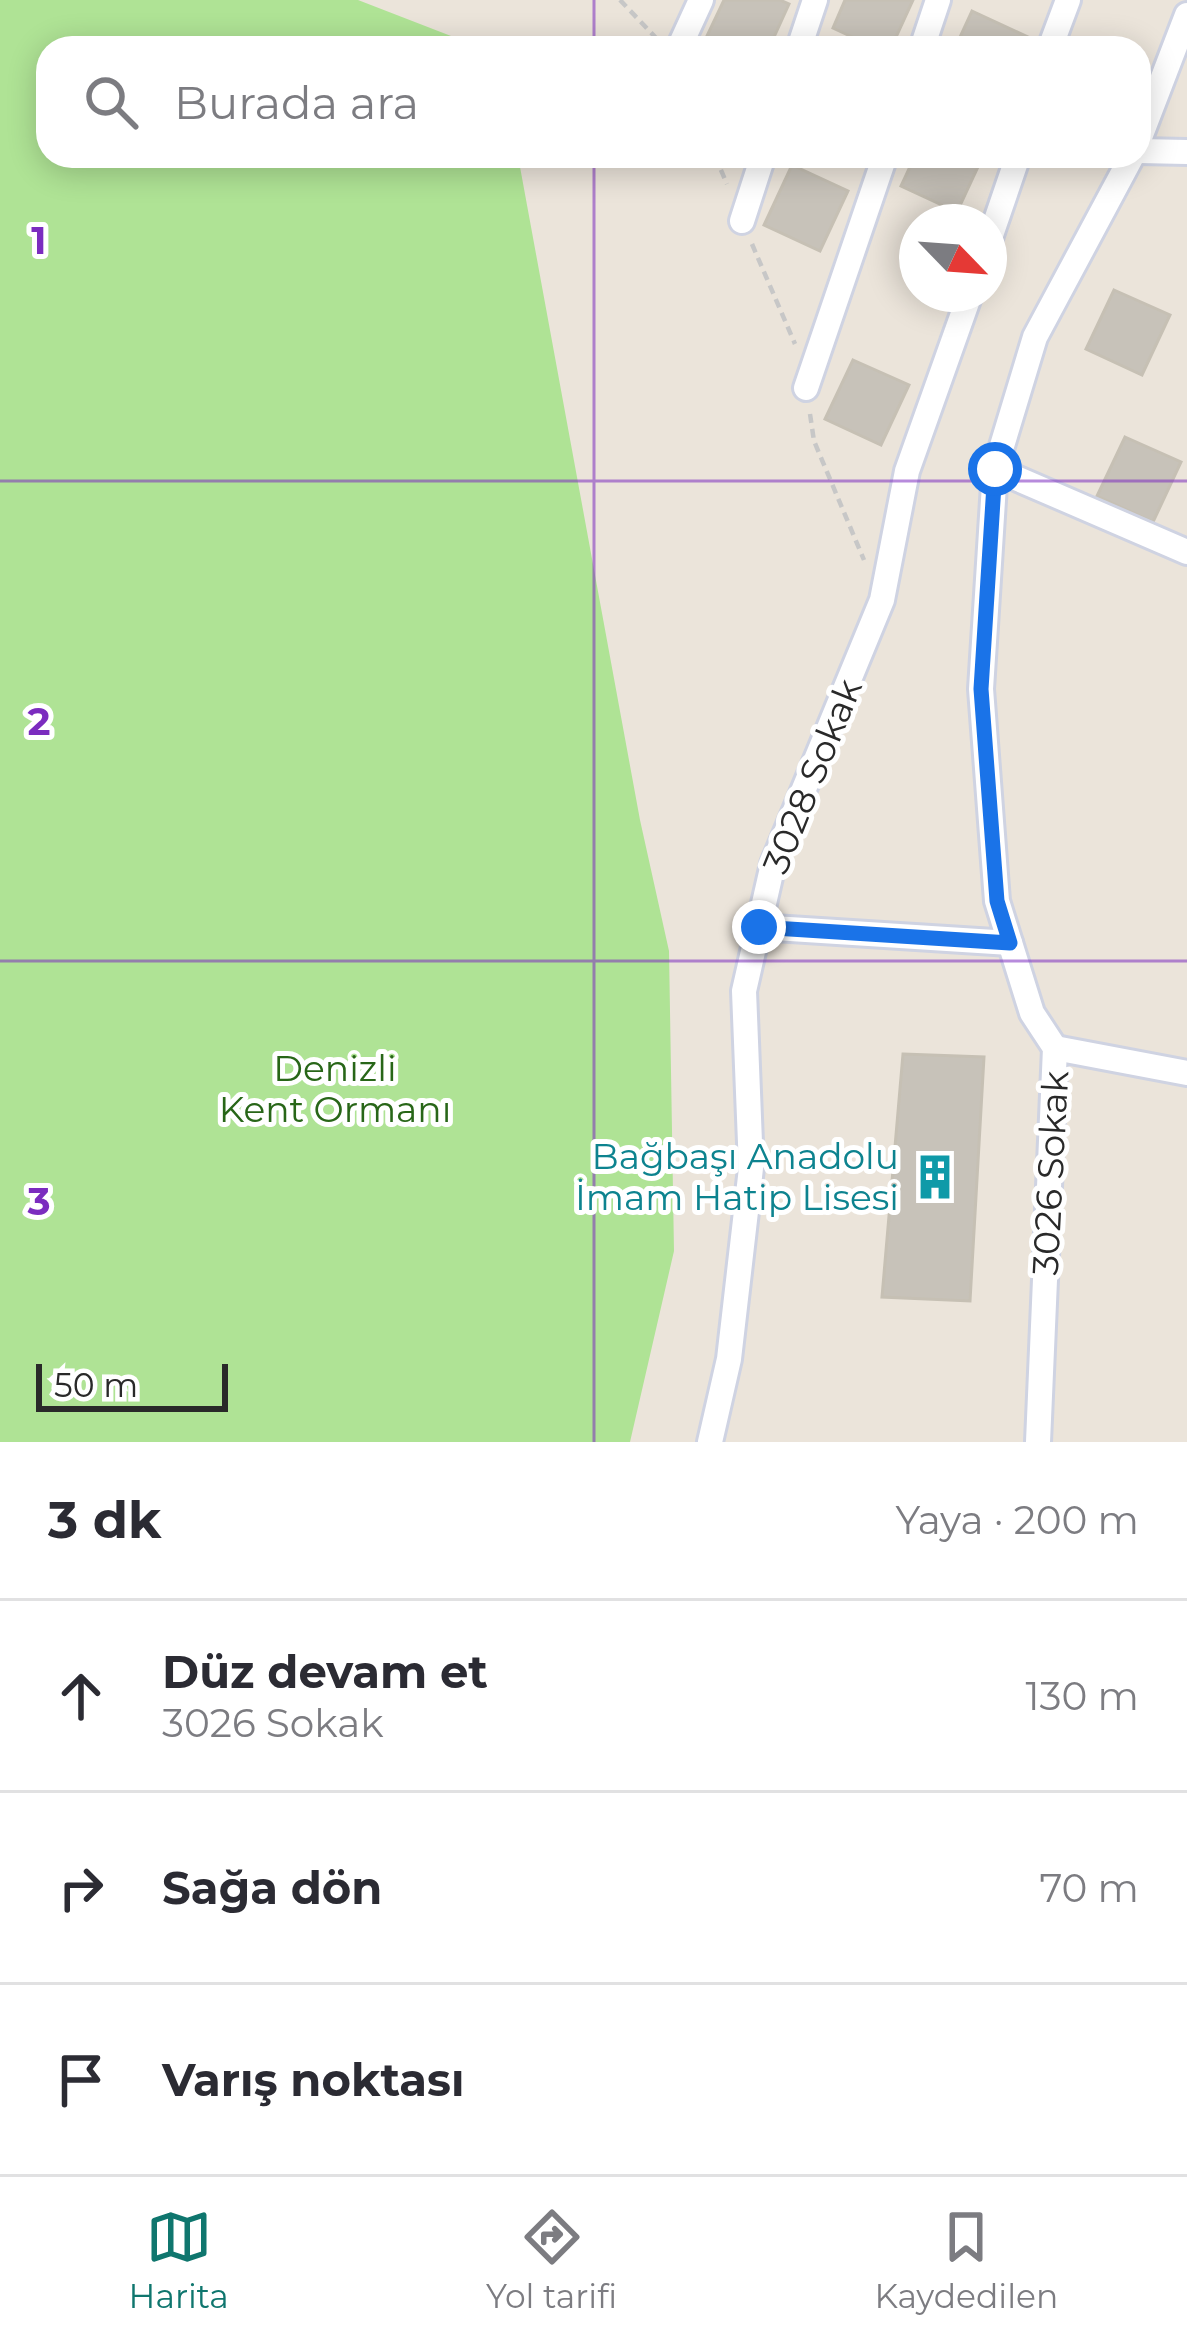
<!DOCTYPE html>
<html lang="tr">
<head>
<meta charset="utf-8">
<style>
	:root { --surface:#fff; --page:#f2f2f3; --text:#2b2b33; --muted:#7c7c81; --line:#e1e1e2; --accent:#0f766e }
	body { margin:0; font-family:Montserrat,sans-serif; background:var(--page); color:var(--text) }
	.compass { position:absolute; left:899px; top:204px; width:108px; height:108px; border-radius:50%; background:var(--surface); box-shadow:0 6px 30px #0003; rotate:115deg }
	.scale { position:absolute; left:36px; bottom:30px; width:192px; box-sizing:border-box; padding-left:12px; border:6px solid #292929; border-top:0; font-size:33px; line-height:42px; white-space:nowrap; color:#292929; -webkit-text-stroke:9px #fff; paint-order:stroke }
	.stop { position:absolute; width:36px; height:36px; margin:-27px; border:9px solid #1a73e8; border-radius:50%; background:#fff }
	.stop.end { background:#1a73e8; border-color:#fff; box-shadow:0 3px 12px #0008 }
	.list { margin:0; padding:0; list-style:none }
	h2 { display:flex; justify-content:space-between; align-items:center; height:156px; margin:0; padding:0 48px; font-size:51px }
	h2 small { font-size:39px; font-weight:400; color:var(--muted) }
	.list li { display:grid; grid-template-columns:78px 1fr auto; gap:36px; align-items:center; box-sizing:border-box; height:192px; padding:0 48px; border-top:3px solid var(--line) }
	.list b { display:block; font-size:45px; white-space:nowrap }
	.list p { margin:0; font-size:39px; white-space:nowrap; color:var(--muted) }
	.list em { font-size:39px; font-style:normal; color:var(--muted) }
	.icon { flex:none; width:66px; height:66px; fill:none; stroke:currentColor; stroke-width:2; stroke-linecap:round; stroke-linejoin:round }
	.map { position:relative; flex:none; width:1187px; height:1442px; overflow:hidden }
	.search { position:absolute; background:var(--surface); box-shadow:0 6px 30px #0003; left:36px; right:36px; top:36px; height:132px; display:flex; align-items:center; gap:30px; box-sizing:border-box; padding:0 42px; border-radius:36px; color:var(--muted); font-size:45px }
	.sheet { height:732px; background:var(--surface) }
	nav { display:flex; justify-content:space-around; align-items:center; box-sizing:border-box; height:168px; border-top:3px solid var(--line); background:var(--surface); font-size:33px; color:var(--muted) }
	nav a { display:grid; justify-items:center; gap:6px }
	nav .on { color:var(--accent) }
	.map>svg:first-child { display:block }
	.green { fill:#afe395 }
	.building { fill:#c7c2b9; stroke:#c6c0b4; stroke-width:3 }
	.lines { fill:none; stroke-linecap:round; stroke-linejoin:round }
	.minor-casing { stroke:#cfd3e2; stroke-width:30 }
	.path { stroke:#c7c7c7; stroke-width:4.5; stroke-dasharray:9 6; stroke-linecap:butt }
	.minor { stroke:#fff; stroke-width:24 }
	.route { stroke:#1a73e8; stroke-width:15 }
	.grid { fill:none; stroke:#7b2cbf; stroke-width:3; stroke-opacity:0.55 }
	.labels { text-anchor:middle; stroke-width:10; stroke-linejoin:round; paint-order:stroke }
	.street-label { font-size:36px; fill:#292929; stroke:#fff }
	.park-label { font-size:36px; fill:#286618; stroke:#fff }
	.culture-label { font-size:36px; fill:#0d838f; stroke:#fff; text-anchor:end }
	.grid-label { font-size:39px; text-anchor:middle; font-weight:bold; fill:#7b2cbf; stroke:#fff; stroke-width:10; stroke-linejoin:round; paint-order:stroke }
</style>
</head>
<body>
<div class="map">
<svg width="1187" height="1442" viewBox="0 0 1187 1442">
	<rect width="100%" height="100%" fill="#ebe4da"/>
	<path class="green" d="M0 0H358L482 48H48V156H518L640 820 669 951 674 1251 630 1442H0Z"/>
	<g class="building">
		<path d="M724 0H780L789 4 769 48H727L706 38Z"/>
		<path d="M845 0H913L891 48H876L833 28Z"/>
		<path d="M972 11 1028 37 1023 48H955Z"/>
		<path d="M915 156H983L957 212 901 186Z"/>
		<path d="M792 165 848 191 820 251 764 225Z"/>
		<path d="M1114 290 1170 315 1142 375 1086 349Z"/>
		<path d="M853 360 909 385 881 445 825 419Z"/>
		<path d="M1125 437 1181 462 1153 522 1097 496Z"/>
		<path d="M903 1054 984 1057 970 1301 882 1297Z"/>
	</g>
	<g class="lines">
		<g class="minor-casing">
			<g id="minor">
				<path d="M679 48 701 0"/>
				<path d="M799 48 815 0"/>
				<path d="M922 48 938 0"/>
				<path d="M1050 48 1068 0"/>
				<path d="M1139 140 1187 15"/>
				<path d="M1139 151 1187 152"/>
				<path d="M742 221 763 156"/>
				<path d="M989 241 1018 156"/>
				<path d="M806 388 885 156"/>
				<path d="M995 469 1187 552"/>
				<path d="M759 927 1010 943"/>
				<path d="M1055 1048 1187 1073"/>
				<path d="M710 1442 729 1359 751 1168 744 991 773 864 882 600 907 471 970 294"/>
				<path d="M1038 1442 1055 1048 1032 1013 997 901 981 689 995 469 1035 337 1132 156"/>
			</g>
		</g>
		<g class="path">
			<path d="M620 0 657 39"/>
			<path d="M715 156 727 184"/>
			<path d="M752 244 795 344"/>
			<path d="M810 414 814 441 864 560"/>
		</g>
		<use href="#minor" class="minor"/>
	</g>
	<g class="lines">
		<path class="route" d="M759 927 1010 943 997 901 981 689 995 469"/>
	</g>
	<path class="grid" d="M594 0V48M594 156V1442M0 481H1187M0 961H1187"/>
	<defs>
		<g id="building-bare" transform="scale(3.6)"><path d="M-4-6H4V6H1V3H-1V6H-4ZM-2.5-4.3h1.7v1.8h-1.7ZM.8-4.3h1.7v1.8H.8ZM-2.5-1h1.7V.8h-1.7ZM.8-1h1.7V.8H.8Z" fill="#0f9aa8" stroke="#fff" stroke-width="2.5" paint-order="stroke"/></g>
	</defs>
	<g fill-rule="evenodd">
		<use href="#building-bare" x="935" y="1177"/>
	</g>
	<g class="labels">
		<g class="street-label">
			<text transform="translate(812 776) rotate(-68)" y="13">3028 Sokak</text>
			<text transform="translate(1050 1173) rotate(-87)" y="13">3026 Sokak</text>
		</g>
		<g class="park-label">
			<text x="335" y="1081">Denizli<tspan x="335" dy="41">Kent Ormanı</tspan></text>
		</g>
		<g class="culture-label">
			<text x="899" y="1169">Bağbaşı Anadolu<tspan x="899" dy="41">İmam Hatip Lisesi</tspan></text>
		</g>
	</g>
	<g class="grid-label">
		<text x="39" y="254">1</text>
		<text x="39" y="735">2</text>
		<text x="39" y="1215">3</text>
	</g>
</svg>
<svg class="compass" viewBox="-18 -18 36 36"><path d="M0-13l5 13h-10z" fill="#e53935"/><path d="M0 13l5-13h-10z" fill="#7c7c81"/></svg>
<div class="scale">50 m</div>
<div class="stop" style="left:995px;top:469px"></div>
<div class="stop end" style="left:759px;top:927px"></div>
<div class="search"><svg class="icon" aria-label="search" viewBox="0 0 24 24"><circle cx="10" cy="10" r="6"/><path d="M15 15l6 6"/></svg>Burada ara</div>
</div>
<section class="sheet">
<h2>3 dk<small>Yaya · 200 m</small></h2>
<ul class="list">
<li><svg class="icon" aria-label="ahead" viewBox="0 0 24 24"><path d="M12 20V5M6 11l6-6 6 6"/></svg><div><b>Düz devam et</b><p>3026 Sokak</p></div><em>130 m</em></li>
<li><svg class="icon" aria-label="right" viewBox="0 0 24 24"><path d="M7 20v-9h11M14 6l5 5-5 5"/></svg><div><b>Sağa dön</b></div><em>70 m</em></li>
<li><svg class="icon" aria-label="arrive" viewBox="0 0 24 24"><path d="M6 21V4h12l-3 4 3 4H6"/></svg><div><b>Varış noktası</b></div></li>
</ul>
</section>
<nav>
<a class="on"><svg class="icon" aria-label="map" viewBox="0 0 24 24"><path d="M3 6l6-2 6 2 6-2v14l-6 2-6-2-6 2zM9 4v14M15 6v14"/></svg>Harita</a>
<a><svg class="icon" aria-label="directions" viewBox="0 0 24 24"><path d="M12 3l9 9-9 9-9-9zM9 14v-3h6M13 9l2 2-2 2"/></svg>Yol tarifi</a>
<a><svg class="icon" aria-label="saved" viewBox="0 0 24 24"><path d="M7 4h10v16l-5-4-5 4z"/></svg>Kaydedilen</a>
</nav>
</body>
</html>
